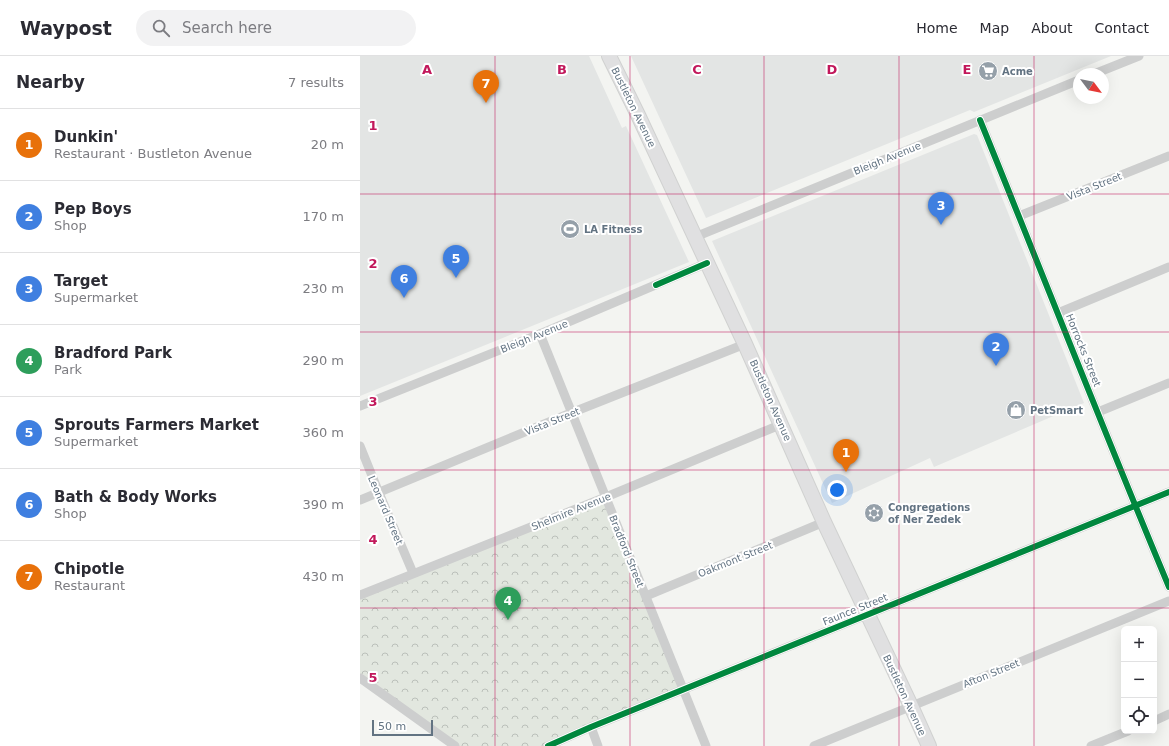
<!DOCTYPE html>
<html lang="en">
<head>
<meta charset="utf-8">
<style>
	:root { --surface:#fff; --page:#f2f2f3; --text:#2b2b33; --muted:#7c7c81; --line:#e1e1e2; --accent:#d93025 }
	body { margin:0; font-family:"DejaVu Sans",sans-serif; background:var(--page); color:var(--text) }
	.controls { position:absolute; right:12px; bottom:12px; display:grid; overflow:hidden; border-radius:6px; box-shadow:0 4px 16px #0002 }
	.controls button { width:36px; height:36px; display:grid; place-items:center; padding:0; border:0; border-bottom:1px solid var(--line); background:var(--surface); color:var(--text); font:20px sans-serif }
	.compass { position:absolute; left:713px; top:12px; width:36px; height:36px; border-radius:50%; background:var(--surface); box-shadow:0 4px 16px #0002; rotate:122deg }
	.scale { position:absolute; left:12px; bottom:10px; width:61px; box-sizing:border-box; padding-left:4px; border:2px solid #627382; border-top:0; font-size:11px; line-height:14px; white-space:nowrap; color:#627382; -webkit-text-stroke:3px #fff; paint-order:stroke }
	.you { position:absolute; left:477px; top:434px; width:14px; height:14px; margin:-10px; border:3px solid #fff; border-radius:50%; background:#1a73e8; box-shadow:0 0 0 6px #1a73e833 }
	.badge { display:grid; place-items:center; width:26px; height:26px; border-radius:50%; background:var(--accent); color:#fff; font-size:13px; font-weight:700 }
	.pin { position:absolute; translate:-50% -33px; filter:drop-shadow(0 1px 2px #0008) }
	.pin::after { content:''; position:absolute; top:21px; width:14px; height:12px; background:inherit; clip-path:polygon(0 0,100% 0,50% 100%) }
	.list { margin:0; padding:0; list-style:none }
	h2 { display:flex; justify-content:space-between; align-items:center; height:52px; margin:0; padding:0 16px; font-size:17px }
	h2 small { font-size:13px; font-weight:400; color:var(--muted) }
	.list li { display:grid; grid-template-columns:26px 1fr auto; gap:12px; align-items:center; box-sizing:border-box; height:72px; padding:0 16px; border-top:1px solid var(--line) }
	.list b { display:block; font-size:15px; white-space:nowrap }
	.list p { margin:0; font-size:13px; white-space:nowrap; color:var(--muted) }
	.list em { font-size:13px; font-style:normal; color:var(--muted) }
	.icon { flex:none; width:22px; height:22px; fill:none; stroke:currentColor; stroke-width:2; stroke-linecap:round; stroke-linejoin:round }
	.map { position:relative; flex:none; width:809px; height:690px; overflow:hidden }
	header { display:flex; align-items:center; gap:24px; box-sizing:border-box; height:56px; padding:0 20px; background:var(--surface); border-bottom:1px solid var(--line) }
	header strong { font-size:19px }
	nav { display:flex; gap:22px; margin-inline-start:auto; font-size:14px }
	.search { width:280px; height:36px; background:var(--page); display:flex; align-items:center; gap:10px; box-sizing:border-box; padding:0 14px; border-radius:22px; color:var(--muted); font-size:15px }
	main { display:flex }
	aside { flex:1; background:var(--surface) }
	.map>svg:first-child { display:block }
	.built { fill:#e3e5e4 }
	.forest { fill:url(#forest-crowns) }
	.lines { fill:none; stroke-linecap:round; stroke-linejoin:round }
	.primary-casing { stroke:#d0d1d0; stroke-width:16 }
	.minor { stroke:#cdcece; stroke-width:9 }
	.primary { stroke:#e0e0e1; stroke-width:14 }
	.cycleway-casing { stroke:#fff; stroke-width:8 }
	.cycleway { stroke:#00873e; stroke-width:6 }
	.grid { fill:none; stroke:#c2185b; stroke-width:1; stroke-opacity:0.55 }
	.labels { text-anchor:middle; stroke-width:4; stroke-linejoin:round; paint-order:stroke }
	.poi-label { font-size:10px; font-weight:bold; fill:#627382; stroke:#fff; text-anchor:start }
	.street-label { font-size:10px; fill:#627382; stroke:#fff }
	.grid-label { font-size:13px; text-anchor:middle; font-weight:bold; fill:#c2185b; stroke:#fff; stroke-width:4; stroke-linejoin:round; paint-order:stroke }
</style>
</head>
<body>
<header>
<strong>Waypost</strong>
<div class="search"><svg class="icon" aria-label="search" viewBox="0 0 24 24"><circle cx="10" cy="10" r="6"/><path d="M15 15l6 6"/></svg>Search here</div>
<nav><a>Home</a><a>Map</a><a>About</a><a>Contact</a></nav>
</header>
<main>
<aside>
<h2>Nearby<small>7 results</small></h2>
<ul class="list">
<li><span class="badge" style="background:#e8710a">1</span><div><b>Dunkin'</b><p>Restaurant · Bustleton Avenue</p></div><em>20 m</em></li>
<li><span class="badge" style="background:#3f7fe0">2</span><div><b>Pep Boys</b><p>Shop</p></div><em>170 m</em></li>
<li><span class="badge" style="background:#3f7fe0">3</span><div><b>Target</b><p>Supermarket</p></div><em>230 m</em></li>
<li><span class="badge" style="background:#2e9e5b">4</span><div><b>Bradford Park</b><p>Park</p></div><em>290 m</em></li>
<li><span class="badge" style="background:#3f7fe0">5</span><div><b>Sprouts Farmers Market</b><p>Supermarket</p></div><em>360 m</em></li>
<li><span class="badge" style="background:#3f7fe0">6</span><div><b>Bath &amp; Body Works</b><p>Shop</p></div><em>390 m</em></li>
<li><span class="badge" style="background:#e8710a">7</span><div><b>Chipotle</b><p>Restaurant</p></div><em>430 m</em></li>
</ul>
</aside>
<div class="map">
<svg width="809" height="690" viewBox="0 0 809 690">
	<defs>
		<pattern id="forest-crowns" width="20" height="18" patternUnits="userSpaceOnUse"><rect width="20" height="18" fill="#e2e7df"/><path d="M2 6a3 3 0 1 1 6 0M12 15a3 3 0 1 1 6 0" fill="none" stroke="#bbc0ba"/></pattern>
	</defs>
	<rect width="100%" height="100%" fill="#f3f4f1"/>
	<g class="built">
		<path d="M0 0H229L262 72 266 70 329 206 0 340Z"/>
		<path d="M271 0H751L614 56 610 54 346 162Z"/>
		<path d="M614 78 617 79 724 347 574 411 570 402 472 447 352 185Z"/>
	</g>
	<path class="forest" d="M246 441 324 633 188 690H95L0 622V539Z"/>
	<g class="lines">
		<g class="primary-casing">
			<path id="primary" d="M249 0 278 59 385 288 464 466 551 650 569 690"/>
		</g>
		<g class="minor">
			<path d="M734 18 779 0"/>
			<path d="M620 64C683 219 744 376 809 531"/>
			<path d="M659 160 809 100"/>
			<path d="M335 181 719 24"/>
			<path d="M698 257 809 211"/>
			<path d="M180 278 346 690"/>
			<path d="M0 350 180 278 347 207"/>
			<path d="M738 356 809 327"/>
			<path d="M0 390 19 437 53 517"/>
			<path d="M0 444 211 357 385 288"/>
			<path d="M0 539 246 441 422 368"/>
			<path d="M286 540 464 466"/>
			<path d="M0 622 95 690"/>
			<path d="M794 665 809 658"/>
			<path d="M231 671 238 690"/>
			<path d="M188 690 231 671 809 436"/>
			<path d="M454 690 809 545"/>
			<path d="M731 690 768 675"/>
		</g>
		<use href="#primary" class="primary"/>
		<g class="cycleway-casing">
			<g id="cycleway">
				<path d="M620 64C683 219 744 376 809 531"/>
				<path d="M296 229 347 207"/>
				<path d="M188 690 231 671 809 436"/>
			</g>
		</g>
		<use href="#cycleway" class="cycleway"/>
	</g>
	<path class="grid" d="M135 0V690M270 0V690M404 0V690M539 0V690M674 0V690M0 138H809M0 276H809M0 414H809M0 552H809"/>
	<defs>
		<g id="supermarket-disc" transform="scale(1)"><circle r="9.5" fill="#95a0a9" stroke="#fff"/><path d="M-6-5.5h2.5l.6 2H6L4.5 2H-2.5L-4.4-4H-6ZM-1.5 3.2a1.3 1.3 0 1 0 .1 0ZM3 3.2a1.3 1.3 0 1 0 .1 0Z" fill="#fff"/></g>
		<g id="stadium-disc" transform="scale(1)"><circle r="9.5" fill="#95a0a9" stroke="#fff"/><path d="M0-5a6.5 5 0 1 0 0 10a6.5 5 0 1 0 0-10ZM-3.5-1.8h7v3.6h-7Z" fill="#fff"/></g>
		<g id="shop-disc" transform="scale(1)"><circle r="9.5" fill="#95a0a9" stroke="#fff"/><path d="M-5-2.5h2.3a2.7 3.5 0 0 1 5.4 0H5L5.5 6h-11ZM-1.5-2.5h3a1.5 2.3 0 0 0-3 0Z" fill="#fff"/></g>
		<g id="synagogue-disc" transform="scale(1)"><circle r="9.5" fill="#95a0a9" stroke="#fff"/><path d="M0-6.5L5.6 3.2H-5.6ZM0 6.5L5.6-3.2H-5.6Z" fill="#fff"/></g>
	</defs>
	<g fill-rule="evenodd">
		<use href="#supermarket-disc" x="628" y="15"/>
		<use href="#stadium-disc" x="210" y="173"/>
		<use href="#shop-disc" x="656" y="354"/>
		<use href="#synagogue-disc" x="514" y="457"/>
	</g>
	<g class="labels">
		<g class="poi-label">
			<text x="642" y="19">Acme</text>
			<text x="224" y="177">LA Fitness</text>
			<text x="670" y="358">PetSmart</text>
			<text x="528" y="455">Congregations<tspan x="528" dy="12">of Ner Zedek</tspan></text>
		</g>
		<g class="street-label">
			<text transform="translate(274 51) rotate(64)" y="4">Bustleton Avenue</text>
			<text transform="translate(527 102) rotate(-22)" y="4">Bleigh Avenue</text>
			<text transform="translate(734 130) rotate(-22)" y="4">Vista Street</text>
			<text transform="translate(174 280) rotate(-22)" y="4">Bleigh Avenue</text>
			<text transform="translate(724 294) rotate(68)" y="4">Horrocks Street</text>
			<text transform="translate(411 344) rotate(66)" y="4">Bustleton Avenue</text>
			<text transform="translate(192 365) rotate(-22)" y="4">Vista Street</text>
			<text transform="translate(26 454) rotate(67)" y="4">Leonard Street</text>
			<text transform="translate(211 455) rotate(-22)" y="4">Shelmire Avenue</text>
			<text transform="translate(267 495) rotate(68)" y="4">Bradford Street</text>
			<text transform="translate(375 503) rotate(-22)" y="4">Oakmont Street</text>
			<text transform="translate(495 553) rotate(-22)" y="4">Faunce Street</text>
			<text transform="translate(631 617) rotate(-22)" y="4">Afton Street</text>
			<text transform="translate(545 639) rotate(65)" y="4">Bustleton Avenue</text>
		</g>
	</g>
	<g class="grid-label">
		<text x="67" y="18">A</text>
		<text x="202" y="18">B</text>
		<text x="337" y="18">C</text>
		<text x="472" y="18">D</text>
		<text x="607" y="18">E</text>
		<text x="13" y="74">1</text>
		<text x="13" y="212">2</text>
		<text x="13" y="350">3</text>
		<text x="13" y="488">4</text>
		<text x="13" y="626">5</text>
	</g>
</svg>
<div class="controls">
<button>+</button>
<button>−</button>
<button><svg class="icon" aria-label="locate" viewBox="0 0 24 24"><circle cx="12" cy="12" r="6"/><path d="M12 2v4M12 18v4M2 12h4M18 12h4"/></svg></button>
</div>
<svg class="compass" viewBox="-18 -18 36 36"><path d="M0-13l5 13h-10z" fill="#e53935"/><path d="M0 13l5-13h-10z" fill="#7c7c81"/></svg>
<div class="scale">50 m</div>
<div class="you"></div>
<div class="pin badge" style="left:486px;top:416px;background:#e8710a">1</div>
<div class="pin badge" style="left:636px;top:310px;background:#3f7fe0">2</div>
<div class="pin badge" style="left:581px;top:169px;background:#3f7fe0">3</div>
<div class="pin badge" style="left:148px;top:564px;background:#2e9e5b">4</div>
<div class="pin badge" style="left:96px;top:222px;background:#3f7fe0">5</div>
<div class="pin badge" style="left:44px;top:242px;background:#3f7fe0">6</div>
<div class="pin badge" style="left:126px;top:47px;background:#e8710a">7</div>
</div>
</main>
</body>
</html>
